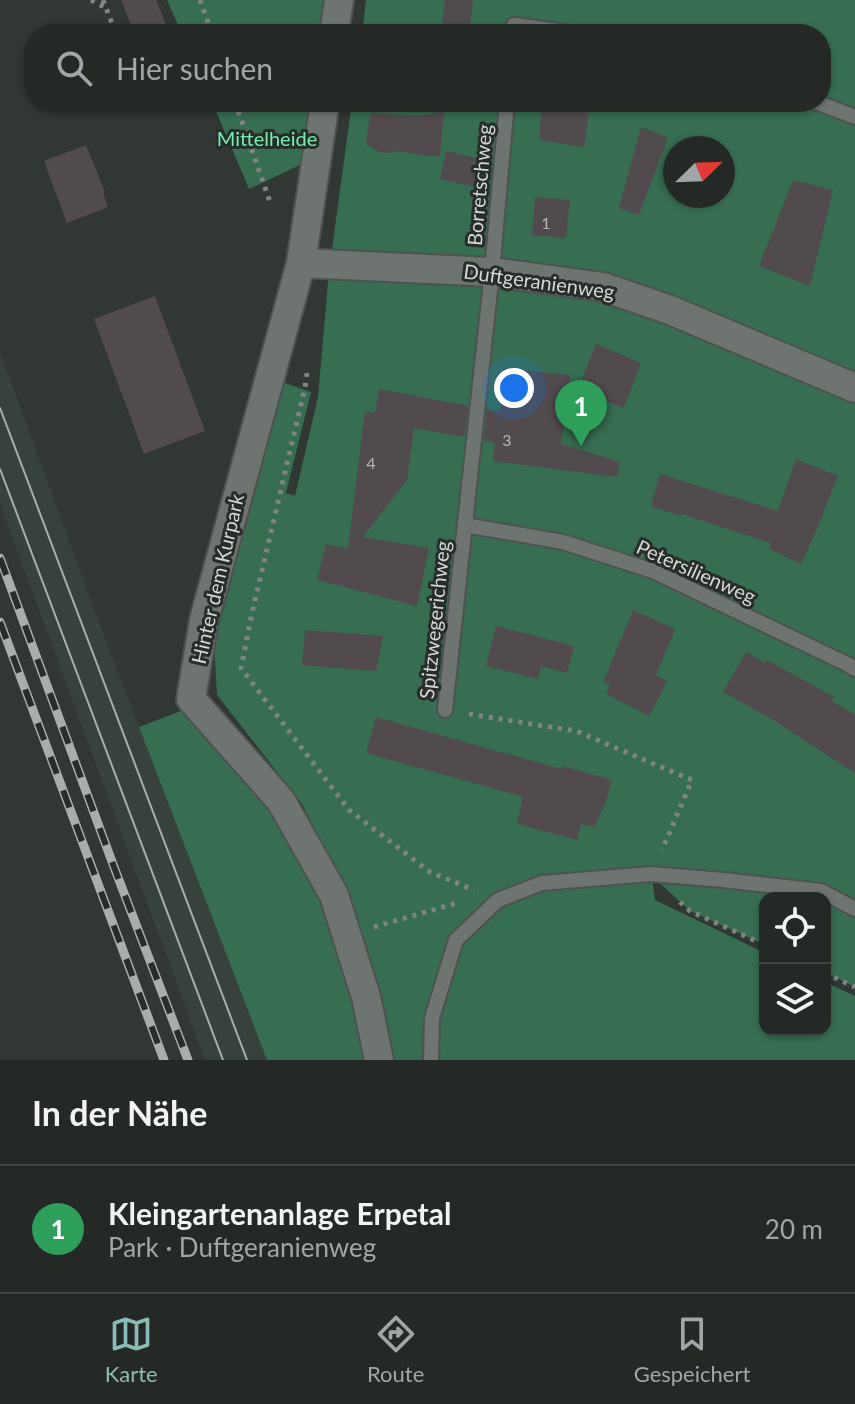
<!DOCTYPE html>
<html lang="de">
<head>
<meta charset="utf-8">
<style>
	:root { --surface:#252926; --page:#2d312e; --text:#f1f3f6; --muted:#a3a6a7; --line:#424543; --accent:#8bbbb9 }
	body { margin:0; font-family:Lato,sans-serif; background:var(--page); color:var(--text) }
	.controls { position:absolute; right:24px; bottom:24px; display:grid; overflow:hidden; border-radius:16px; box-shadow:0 2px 6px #0004 }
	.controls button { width:72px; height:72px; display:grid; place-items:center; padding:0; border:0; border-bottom:2px solid var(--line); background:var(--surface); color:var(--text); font:40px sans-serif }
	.compass { position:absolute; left:663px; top:136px; width:72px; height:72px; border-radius:50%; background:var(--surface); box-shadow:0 2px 6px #0004; rotate:67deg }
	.you { position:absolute; left:514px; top:388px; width:28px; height:28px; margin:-20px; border:6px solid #fff; border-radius:50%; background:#1a73e8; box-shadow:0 0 0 12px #1a73e833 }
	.badge { display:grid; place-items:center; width:52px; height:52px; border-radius:50%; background:var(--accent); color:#fff; font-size:26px; font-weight:700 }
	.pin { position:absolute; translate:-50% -66px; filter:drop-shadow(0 2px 4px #0008) }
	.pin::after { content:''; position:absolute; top:42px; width:28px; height:24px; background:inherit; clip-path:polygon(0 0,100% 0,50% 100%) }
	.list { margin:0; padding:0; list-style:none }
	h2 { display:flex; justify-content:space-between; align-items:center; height:104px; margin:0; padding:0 32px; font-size:34px }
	h2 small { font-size:26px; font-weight:400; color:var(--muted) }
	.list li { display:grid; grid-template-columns:52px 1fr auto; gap:24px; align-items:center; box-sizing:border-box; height:128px; padding:0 32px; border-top:2px solid var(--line) }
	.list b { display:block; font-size:30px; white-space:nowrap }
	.list p { margin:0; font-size:26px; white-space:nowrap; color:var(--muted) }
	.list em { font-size:26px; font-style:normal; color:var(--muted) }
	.icon { flex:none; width:44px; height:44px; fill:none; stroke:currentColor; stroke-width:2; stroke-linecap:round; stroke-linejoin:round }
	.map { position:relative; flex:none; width:855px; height:1060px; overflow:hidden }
	.search { position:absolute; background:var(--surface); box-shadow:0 2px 6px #0004; left:24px; right:24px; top:24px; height:88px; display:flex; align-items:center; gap:20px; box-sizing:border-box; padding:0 28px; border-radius:32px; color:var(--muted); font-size:30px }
	.sheet { height:232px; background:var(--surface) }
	nav { display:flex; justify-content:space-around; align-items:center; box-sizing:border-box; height:112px; border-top:2px solid var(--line); background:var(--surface); font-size:22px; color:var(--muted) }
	nav a { display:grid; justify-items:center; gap:4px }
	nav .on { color:var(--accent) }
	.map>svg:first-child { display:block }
	.built { fill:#36423b }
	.green { fill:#376d51; fill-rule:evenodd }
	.building { fill:#514b4e }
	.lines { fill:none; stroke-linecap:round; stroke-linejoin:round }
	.lane-casing { stroke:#4d524f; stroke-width:18 }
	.street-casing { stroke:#4d524f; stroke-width:32 }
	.path { stroke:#808582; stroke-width:5; stroke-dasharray:4 6; stroke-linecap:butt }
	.lane { stroke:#6e7470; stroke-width:14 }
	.street { stroke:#6e7470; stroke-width:28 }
	.tram { stroke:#a9aeab; stroke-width:2 }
	.rail-casing { stroke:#a9aeab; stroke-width:9 }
	.rail { stroke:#272d29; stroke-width:6; stroke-dasharray:18; stroke-linecap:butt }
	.labels { text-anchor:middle; stroke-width:6; stroke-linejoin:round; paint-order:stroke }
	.number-label { font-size:16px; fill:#b3b5b4 }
	.park-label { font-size:20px; fill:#73eeaf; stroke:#272d29 }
	.street-label { font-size:20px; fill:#d4d8d6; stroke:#272d29 }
</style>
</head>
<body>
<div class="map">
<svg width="855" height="1060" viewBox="0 0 855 1060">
	<rect width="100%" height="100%" fill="#313733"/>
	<path class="built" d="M0 352 99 622 267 1060H205L0 504Z"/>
	<g class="green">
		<path d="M167 0H326L321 34H182Z"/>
		<path d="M366 0H855V987L825 973V898H765V945L690 911 652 876 655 900 765 953V1030H825V982L855 996V1060H390L345 890 302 804 217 695 214 646 282 382 311 392 286 493 295 496 318 397 329 271 352 102H821V34H362ZM675 148H723V196H675Z"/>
		<path d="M212 102H311L302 164 249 189Z"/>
		<path d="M186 709 269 809 325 901 354 1000 367 1060H267L139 727Z"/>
	</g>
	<g class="building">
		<path d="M121 0H156L170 34H135Z"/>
		<path d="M445 0H473L469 34H441Z"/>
		<path d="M542 102H590L584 147 539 140Z"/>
		<path d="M444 111 440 157 393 151 391 153 379 152 366 144 370 113 420 116Z"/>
		<path d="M641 127 668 137 639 215 619 208Z"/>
		<path d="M86 145 105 192 103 193 108 207 67 223 44 161Z"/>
		<path d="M446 151 485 160 480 188 440 179Z"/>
		<path d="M793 180 833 190 810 286 759 266Z"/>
		<path d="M535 197 570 200 566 238 532 235Z"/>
		<path d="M155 296 205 431 144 454 94 319Z"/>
		<path d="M596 344 641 363 624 408 578 390Z"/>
		<path d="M504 368 570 375 561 444 620 462 617 477 493 461 495 443 484 441 487 409 500 412Z"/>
		<path d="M379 389 468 406 464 437 414 428 407 480 363 537 429 548 417 606 317 580 326 544 348 549 365 411 375 413Z"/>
		<path d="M796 459 838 476 818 526 801 564 769 549 771 543 682 514 681 516 651 506 660 474 778 511Z"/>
		<path d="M633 610 675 629 656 675 667 681 649 716 606 694 610 684 603 683Z"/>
		<path d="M496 626 574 646 567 673 541 666 538 679 486 666Z"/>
		<path d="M305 630 383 636 376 671 302 665Z"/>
		<path d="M746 652 765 663 767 660 834 697 832 701 855 715V773L770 718 723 692Z"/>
		<path d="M376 717 561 769 562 766 612 780 605 804 594 827 581 824 577 840 517 824 523 797 366 753Z"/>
	</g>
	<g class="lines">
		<g class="lane-casing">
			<g id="lane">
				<path d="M513 34 514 25 580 34"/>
				<path d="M816 102 855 117"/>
				<path d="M465 525 563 542 653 571 847 664 855 669"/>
				<path d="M445 710 492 272 507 102"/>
				<path d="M431 1060 432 1018 456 940 498 900 542 883 651 874 723 880 821 891 855 909"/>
			</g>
		</g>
		<g class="street-casing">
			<g id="street">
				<path d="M334 34 339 0"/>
				<path d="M325 102 301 263 204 620 191 699 281 801 334 895 366 997 379 1060"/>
				<path d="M301 263 492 272 603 287 670 310 855 388"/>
			</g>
		</g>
		<g class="path">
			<path d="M91 0 106 8"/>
			<path d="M103 0 116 34"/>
			<path d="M200 0 212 34"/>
			<path d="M143 102 144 106"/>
			<path d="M235 102 270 202"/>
			<path d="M307 373 305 387 252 613 241 668 349 810 430 872 474 890"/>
			<path d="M469 714 576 731 692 780 662 850"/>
			<path d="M680 902 690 911 765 945"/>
			<path d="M374 927 457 903"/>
			<path d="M825 973 855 987"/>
		</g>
		<use href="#lane" class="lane"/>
		<use href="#street" class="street"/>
		<g class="tram">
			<path d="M0 408 247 1060"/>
			<path d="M0 469 223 1060"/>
		</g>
		<g class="rail-casing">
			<g id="rail">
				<path d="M0 558 114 867 188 1060"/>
				<path d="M0 622 164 1060"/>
			</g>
		</g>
		<use href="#rail" class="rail"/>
	</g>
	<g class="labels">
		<g class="number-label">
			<text x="546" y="229">1</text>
			<text x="507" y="446">3</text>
			<text x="371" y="469">4</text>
		</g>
		<g class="park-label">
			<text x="267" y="146">Mittelheide</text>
		</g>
		<g class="street-label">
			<text transform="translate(480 185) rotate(-85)" y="7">Borretschweg</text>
			<text transform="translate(539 282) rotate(8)" y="7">Duftgeranienweg</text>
			<text transform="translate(696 572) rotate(24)" y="7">Petersilienweg</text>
			<text transform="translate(218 579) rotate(-77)" y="7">Hinter dem Kurpark</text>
			<text transform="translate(435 620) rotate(-84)" y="7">Spitzwegerichweg</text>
		</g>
	</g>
</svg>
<div class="controls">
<button><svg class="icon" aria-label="locate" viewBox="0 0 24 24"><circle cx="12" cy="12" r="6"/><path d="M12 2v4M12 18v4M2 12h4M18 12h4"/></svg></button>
<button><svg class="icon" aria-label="layers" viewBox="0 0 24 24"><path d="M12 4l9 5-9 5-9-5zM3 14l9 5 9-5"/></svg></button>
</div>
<svg class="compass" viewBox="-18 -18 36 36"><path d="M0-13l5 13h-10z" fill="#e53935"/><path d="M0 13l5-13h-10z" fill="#a3a6a7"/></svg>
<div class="you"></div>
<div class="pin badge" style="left:581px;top:446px;background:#2e9e5b">1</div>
<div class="search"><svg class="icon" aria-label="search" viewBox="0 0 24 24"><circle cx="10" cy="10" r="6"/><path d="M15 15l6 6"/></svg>Hier suchen</div>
</div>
<section class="sheet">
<h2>In der Nähe<small></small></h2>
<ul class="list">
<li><span class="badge" style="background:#2e9e5b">1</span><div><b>Kleingartenanlage Erpetal</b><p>Park · Duftgeranienweg</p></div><em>20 m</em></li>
</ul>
</section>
<nav>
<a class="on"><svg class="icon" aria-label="map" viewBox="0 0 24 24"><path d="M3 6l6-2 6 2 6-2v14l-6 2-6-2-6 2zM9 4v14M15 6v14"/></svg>Karte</a>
<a><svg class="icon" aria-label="directions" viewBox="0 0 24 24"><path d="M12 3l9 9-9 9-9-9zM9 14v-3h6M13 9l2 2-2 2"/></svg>Route</a>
<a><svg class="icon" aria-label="saved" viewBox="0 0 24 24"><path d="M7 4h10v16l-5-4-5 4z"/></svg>Gespeichert</a>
</nav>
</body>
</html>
